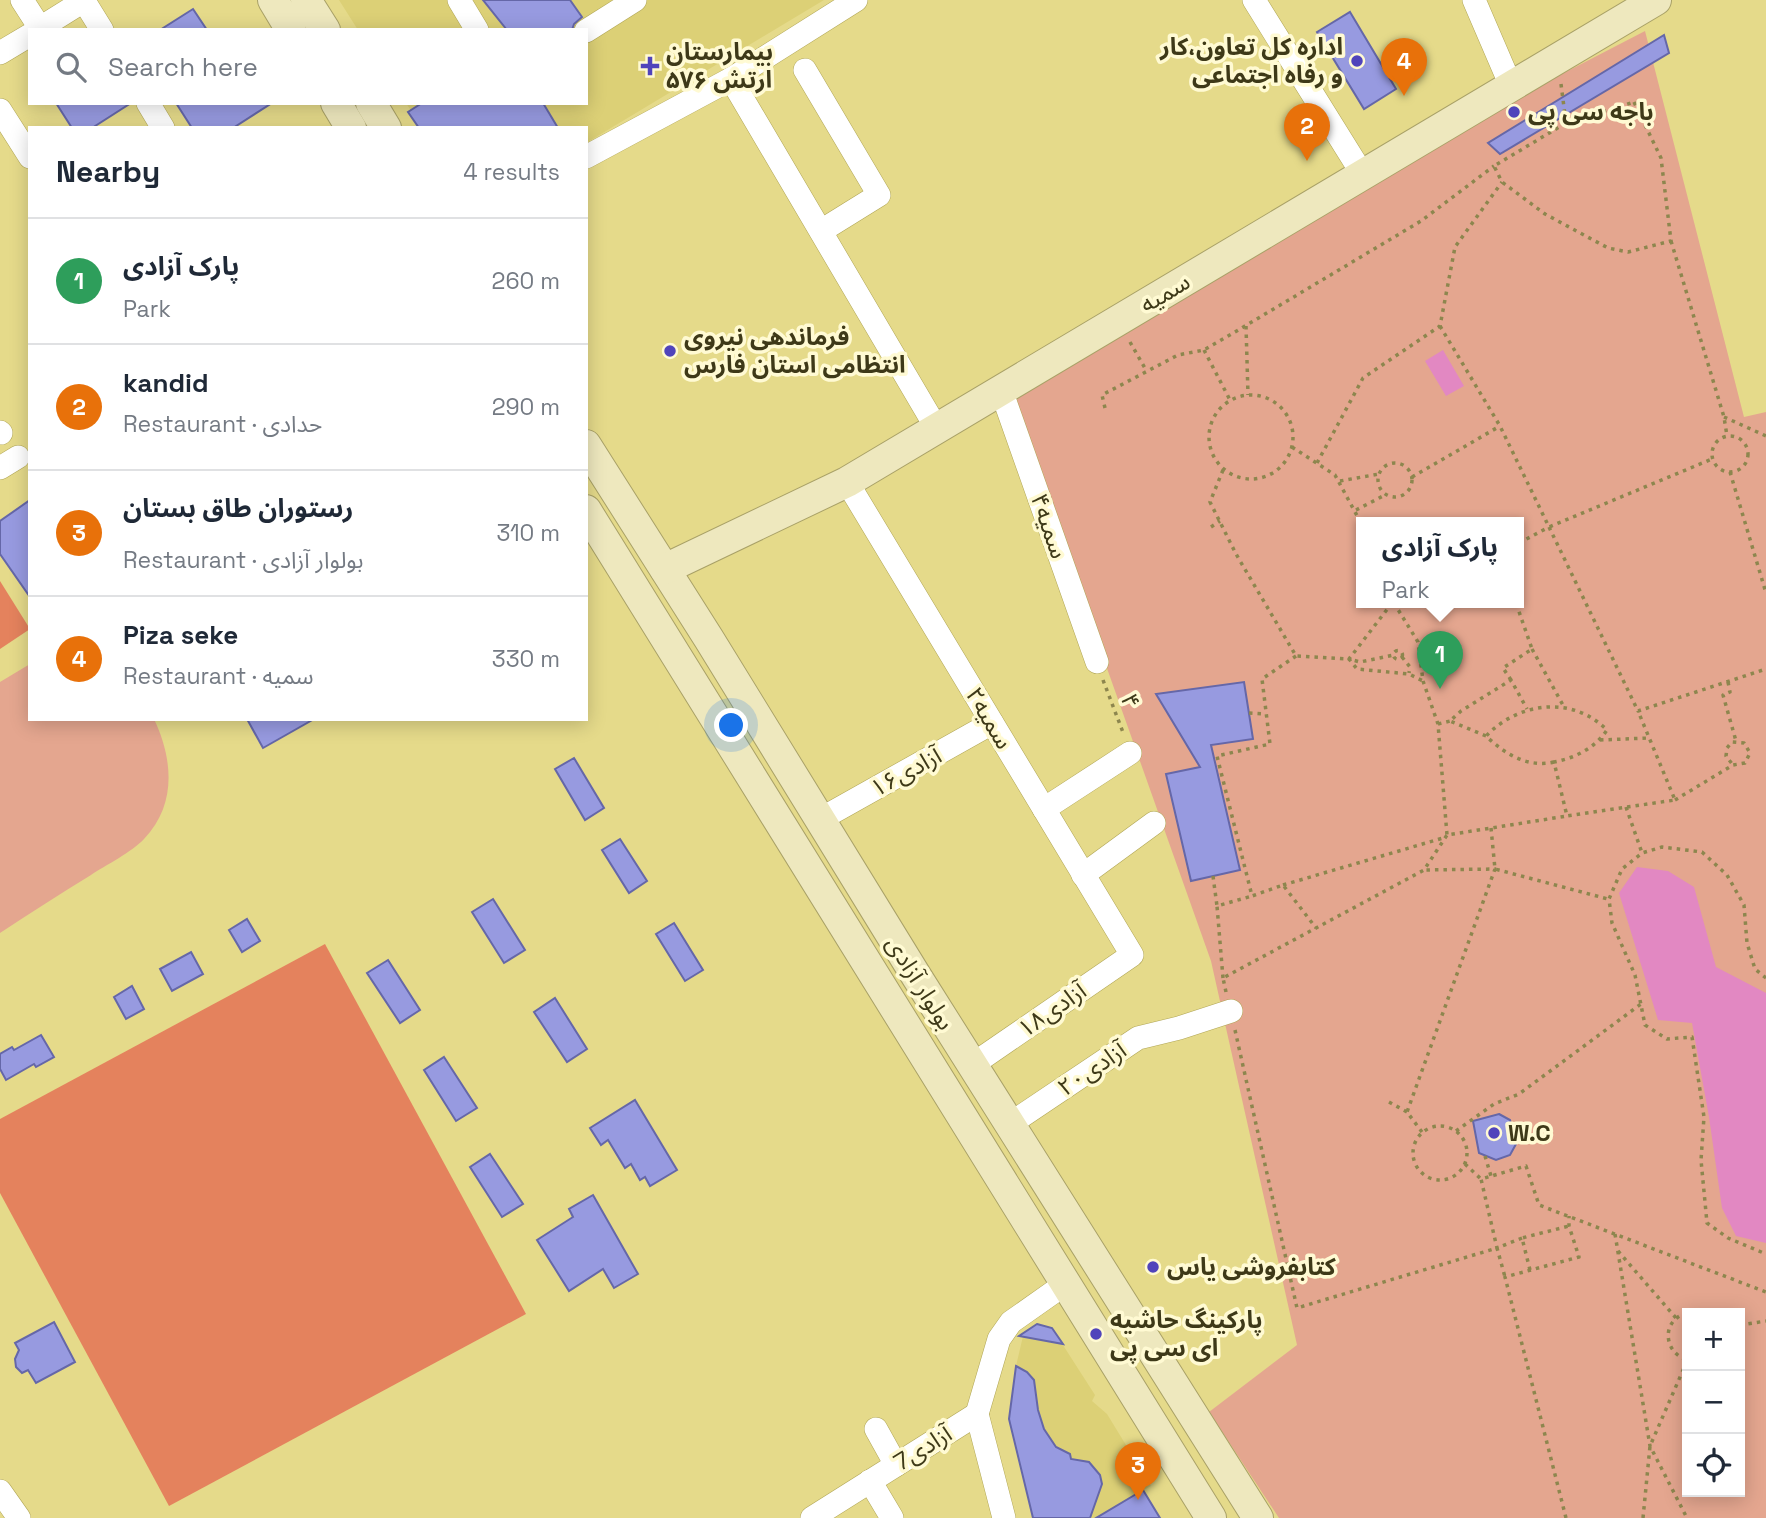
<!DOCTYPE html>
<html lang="en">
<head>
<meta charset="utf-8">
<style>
	:root { --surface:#fff; --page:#f6f6f7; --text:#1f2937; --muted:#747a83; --line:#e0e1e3; --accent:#7c3aed }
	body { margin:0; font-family:"Space Grotesk","Noto Sans Arabic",sans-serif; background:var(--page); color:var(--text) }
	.controls { position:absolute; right:21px; bottom:21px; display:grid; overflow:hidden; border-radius:0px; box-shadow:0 4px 18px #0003 }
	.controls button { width:63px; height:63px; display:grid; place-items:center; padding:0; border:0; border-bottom:2px solid var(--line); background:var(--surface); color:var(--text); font:35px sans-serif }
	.you { position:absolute; left:732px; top:726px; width:24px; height:24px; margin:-18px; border:5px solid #fff; border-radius:50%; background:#1a73e8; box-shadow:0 0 0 10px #1a73e833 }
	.badge { display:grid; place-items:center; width:46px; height:46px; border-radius:50%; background:var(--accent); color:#fff; font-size:23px; font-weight:700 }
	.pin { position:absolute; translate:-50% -58px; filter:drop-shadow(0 2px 4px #0008) }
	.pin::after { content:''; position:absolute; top:37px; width:24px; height:21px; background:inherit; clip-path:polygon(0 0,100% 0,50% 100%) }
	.popup { position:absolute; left:1356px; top:517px; width:168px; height:91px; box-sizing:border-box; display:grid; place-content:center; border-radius:0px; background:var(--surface); filter:drop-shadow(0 2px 5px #0005); font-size:23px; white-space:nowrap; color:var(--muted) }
	.popup b { font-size:26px; color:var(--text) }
	.popup::after { content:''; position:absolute; left:50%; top:100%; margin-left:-14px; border:14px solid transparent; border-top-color:var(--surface) }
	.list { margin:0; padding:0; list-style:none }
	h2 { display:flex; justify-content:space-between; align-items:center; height:91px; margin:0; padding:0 28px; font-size:30px }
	h2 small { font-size:23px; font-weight:400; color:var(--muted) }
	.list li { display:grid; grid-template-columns:46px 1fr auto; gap:21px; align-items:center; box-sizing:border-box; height:126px; padding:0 28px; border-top:2px solid var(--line) }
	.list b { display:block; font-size:26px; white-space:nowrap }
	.list p { margin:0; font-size:23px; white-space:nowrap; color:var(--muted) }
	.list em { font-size:23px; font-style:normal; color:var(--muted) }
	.icon { flex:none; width:38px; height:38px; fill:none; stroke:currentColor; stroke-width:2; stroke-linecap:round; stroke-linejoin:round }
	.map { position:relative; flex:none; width:1766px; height:1518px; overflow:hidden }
	.search { position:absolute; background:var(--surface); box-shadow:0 4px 18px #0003; left:28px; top:28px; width:560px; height:77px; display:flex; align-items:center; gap:18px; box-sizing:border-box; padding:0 24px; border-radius:0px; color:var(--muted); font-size:26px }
	.panel { position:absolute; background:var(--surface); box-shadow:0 4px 18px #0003; left:28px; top:126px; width:560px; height:595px; border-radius:0px }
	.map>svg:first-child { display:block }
	.built { fill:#dcd076 }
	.green { fill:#e4a68f; fill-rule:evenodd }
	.forest { fill:#e4825d }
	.water { fill:#e288c2 }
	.building { fill:#979ae0; stroke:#6567a8; stroke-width:2 }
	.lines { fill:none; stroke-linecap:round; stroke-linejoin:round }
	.minor-casing { stroke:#b1a656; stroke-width:24 }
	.major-casing { stroke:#a9a167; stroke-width:32 }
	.path { stroke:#8d864e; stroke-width:3.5; stroke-dasharray:3.5 5; stroke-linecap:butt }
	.minor { stroke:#fff; stroke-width:23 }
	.major { stroke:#eee8be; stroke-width:30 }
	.poi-dot { fill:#5044bb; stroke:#fffad3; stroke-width:2.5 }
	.labels { text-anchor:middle; stroke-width:7; stroke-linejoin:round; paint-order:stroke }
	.poi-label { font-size:24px; font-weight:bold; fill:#3e3918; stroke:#fffad3; text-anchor:start }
	.street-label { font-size:24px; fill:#3e3918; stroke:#fffad3 }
</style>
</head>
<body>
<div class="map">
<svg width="1766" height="1518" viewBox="0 0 1766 1518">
	<rect width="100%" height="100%" fill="#e5da8a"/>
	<g class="built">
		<path d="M339 0H824L586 143V128H422L406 103H586V30H358Z"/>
		<path d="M1037 1324 1052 1328 1095 1395 1092 1401 1107 1414 1151 1486 1096 1518H1033L1009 1419 1016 1366 1024 1332Z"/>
	</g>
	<g class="green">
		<path d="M1645 31 1744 417 1766 412V1518H1279L1209 1412 1297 1345 1211 961 1012 401 1560 75ZM1361 523H1519V603H1361ZM1687 1313H1740V1492H1687Z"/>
		<path d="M30 664V719H154C173 759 177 805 144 839 132 852 106 865 91 875 60 894 30 913 0 933V682Z"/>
	</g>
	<g class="forest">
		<path d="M0 581 30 629 0 649Z"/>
		<path d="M325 944 526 1314 169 1506 0 1193V1119Z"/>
	</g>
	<g class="water">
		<path d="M1443 350 1464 386 1446 396 1425 361Z"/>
		<path d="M1637 867 1668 871 1694 887 1716 967 1766 993V1243L1736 1236 1722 1208 1709 1117 1692 1023 1658 1020 1619 893Z"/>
	</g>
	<g class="building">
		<path d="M483 0H570L582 17 574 24 572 30H507Z"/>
		<path d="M193 9 207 30H160Z"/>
		<path d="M1350 12 1396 89 1364 109 1317 32Z"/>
		<path d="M1664 35 1669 53 1500 154 1488 143Z"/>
		<path d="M56 103H131L92 128H72Z"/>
		<path d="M176 103H272L233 128H192Z"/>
		<path d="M422 103H543L558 128H419L408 112Z"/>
		<path d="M30 500V597L0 554V521Z"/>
		<path d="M1244 682 1253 739 1211 745 1240 870 1191 881 1166 774 1200 767 1156 694Z"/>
		<path d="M247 719H314L263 748Z"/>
		<path d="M574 758 604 808 585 820 555 769Z"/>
		<path d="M620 839 647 881 629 893 602 850Z"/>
		<path d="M493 899 525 950 504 963 472 912Z"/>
		<path d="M247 919 260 941 242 952 229 930Z"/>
		<path d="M674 923 703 970 685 981 656 934Z"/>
		<path d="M191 952 203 974 172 991 160 969Z"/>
		<path d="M388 960 420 1010 400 1023 367 973Z"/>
		<path d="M132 986 144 1009 126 1019 114 997Z"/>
		<path d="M555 998 587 1049 567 1062 534 1012Z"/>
		<path d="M41 1035 54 1057 36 1067 34 1064 6 1080 0 1069V1054L12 1047 14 1050Z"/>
		<path d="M444 1057 477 1108 456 1121 424 1070Z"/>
		<path d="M635 1100 677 1170 650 1186 645 1177 640 1180 631 1164 625 1168 608 1140 601 1145 590 1128Z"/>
		<path d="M1499 1114 1510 1120 1516 1144 1510 1155 1496 1160 1479 1153 1473 1121Z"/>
		<path d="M490 1154 523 1204 502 1217 470 1167Z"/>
		<path d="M593 1195 638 1274 614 1288 603 1269 569 1291 537 1240 573 1217 569 1209Z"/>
		<path d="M54 1322 75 1362 36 1383 28 1370 22 1373 16 1367 15 1359 19 1350 15 1343Z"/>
		<path d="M1037 1324 1052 1328 1063 1344 1019 1336Z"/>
		<path d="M1016 1366 1027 1372 1034 1380 1038 1410 1044 1429 1056 1447 1070 1454 1071 1459 1089 1462 1100 1475 1102 1484 1090 1518H1033L1009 1419Z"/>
		<path d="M1143 1490 1160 1518H1096Z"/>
	</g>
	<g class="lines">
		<g class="minor-casing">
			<g id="minor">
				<path d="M22 0 40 28"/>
				<path d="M459 0 477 30"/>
				<path d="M1254 0 1363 175"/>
				<path d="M1474 0 1511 86"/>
				<path d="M84 1 102 30"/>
				<path d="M37 30 85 0"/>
				<path d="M586 31 635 0"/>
				<path d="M0 53 30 35"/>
				<path d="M805 70 879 195 821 231"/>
				<path d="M731 79 937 429"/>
				<path d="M148 103 163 128"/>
				<path d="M0 110 30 157"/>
				<path d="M586 157 731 79 856 0"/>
				<path d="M1001 390 1097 662"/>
				<path d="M0 432 1 433"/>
				<path d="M0 468 18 457"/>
				<path d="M847 482 1132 955 972 1065"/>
				<path d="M1044 809 1130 753"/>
				<path d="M819 820 992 723"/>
				<path d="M1083 875 1154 823"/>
				<path d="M1010 1124 1138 1038 1179 1028 1231 1011"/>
				<path d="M977 1414 999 1339 1011 1322 1065 1284"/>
				<path d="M977 1414 1004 1518"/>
				<path d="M876 1429 896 1465"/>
				<path d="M870 1481 892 1518"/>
				<path d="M0 1491 19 1518"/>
				<path d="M812 1518 977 1414"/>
			</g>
		</g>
		<g class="major-casing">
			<g id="major">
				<path d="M273 0 291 30"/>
				<path d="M306 0 325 30"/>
				<path d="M336 103 351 128"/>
				<path d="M371 103 386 128"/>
				<path d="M586 445 709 639 915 974 1258 1518"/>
				<path d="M586 510 1211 1518"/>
				<path d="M665 569 847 482 1656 0"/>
			</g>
		</g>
		<g class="path">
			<path d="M1561 84 1566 123"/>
			<path d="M1634 102 1661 158 1671 241 1628 252 1608 248 1545 214 1502 182 1494 166 1566 123Z"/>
			<path d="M1671 241 1724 417 1727 436"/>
			<path d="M1246 326 1248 395"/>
			<path d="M1440 326 1500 426 1549 527 1712 459"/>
			<path d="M1130 342 1146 370"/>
			<path d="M1204 350 1230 400"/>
			<circle cx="1251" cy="437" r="42"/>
			<path d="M1105 408 1102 395 1178 355 1204 350 1235 332 1421 221 1494 166"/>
			<path d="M1724 417 1766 436"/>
			<circle cx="1730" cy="454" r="18"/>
			<path d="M1292 447 1335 475 1361 523"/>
			<circle cx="1395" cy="480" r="17"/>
			<path d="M1317 463 1363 378 1440 326 1455 247 1502 182"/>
			<path d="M1223 470 1210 502 1236 554 1296 656 1349 659 1357 669 1409 674 1423 681"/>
			<path d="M1730 472 1766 593"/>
			<path d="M1412 477 1500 426"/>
			<path d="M1340 481 1379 474"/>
			<path d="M1356 510 1385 495"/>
			<path d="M1211 527 1220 521"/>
			<path d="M1519 543 1549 527 1638 711 1766 669"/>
			<path d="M1392 603 1349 659 1360 662 1394 655"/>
			<path d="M1394 603 1418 642 1423 681 1438 724 1447 835 1567 816"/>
			<path d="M1532 649 1564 707"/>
			<circle cx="1398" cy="655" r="4.5"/>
			<path d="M1296 656 1262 679 1270 744 1217 756 1252 896 1283 885 1316 928"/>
			<path d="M1402 657 1410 667 1409 673"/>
			<path d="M1103 680 1124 735"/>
			<path d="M1511 680 1503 668 1532 649 1516 603"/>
			<path d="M1728 682 1730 692 1723 695 1736 741"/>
			<path d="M1249 713 1266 714"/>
			<path d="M1438 724 1450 721"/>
			<path d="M1486 736 1450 721 1461 711 1511 680 1527 709"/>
			<path d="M1600 740 1649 738"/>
			<path d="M1554 762C1527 768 1505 754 1486 736 1519 702 1572 695 1607 730 1595 748 1575 758 1554 762L1567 816 1675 800 1638 711"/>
			<path d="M1675 800 1733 765 1745 763 1750 753 1744 743 1732 742 1727 748 1726 756 1733 765"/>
			<path d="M1626 807 1642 853"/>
			<path d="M1491 828 1495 869 1608 899"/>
			<path d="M1213 876 1217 906"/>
			<path d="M1283 885 1443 838"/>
			<path d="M1223 978 1217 906 1252 896"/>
			<path d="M1766 978 1755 969 1747 943 1744 905 1727 875 1702 852 1662 847 1642 853 1622 869 1609 899 1612 923 1635 975 1645 1025 1667 1039 1692 1037 1704 1117 1701 1160 1707 1223 1728 1238 1766 1254"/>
			<path d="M1226 992 1223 978 1424 870 1447 835"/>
			<path d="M1235 1030 1297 1308 1497 1248 1505 1277"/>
			<path d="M1389 1102 1407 1112"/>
			<circle cx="1440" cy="1153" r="27"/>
			<path d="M1456 1131 1494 1104 1519 1094 1641 1004"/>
			<path d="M1422 1132 1407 1112 1495 869 1424 870"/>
			<path d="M1485 1156 1491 1176"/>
			<path d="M1465 1164 1481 1179"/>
			<path d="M1615 1234 1650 1446 1687 1518"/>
			<path d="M1522 1238 1497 1248 1481 1179 1526 1166 1539 1205 1766 1292"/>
			<path d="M1618 1251 1676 1318"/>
			<path d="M1530 1270 1522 1238 1569 1226"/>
			<path d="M1687 1313C1661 1320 1663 1352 1687 1360"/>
			<path d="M1740 1325 1766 1321"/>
			<path d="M1566 1518 1505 1277 1579 1257 1569 1226V1216"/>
			<path d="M1643 1518 1650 1446 1687 1361"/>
		</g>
		<use href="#minor" class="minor"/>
		<use href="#major" class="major"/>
	</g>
	<g class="poi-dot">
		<circle cx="1357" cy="61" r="7"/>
		<path d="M646.5 55.5h7v7h7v7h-7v7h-7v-7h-7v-7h7z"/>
		<circle cx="1514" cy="112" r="7"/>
		<circle cx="670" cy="351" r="7"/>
		<circle cx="1494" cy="1133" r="7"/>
		<circle cx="1153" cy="1267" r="7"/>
		<circle cx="1096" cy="1334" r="7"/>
	</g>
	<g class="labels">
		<g class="poi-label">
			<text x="1343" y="55" text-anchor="end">اداره کل تعاون،کار<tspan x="1343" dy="28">و رفاه اجتماعی</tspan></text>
			<text x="666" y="60">بیمارستان<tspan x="666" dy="28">۵۷۶ ارتش</tspan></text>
			<text x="1528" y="120">باجه سی پی</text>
			<text x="684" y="345">فرماندهی نیروی<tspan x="684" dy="28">انتظامی استان فارس</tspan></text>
			<text x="1508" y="1141">W.C</text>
			<text x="1167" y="1275">کتابفروشی یاس</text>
			<text x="1110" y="1328">پارکینگ حاشیه<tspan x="1110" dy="28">ای سی پی</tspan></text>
		</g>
		<g class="street-label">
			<text transform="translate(1165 293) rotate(-31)" y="8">سمیه</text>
			<text transform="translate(1049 526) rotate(71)" y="8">سمیه۴</text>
			<text transform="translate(1130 701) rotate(70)" y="8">۴</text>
			<text transform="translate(989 718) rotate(59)" y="8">۲سمیه</text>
			<text transform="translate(906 772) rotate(-29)" y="8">آزادی۱۶</text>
			<text transform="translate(920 983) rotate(58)" y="8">بولوار آزادی</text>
			<text transform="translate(1052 1010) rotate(-35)" y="8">آزادی۱۸</text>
			<text transform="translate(1092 1069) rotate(-34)" y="8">آزادی۲۰</text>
			<text transform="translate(923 1448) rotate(-32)" y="8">7آزادی</text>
		</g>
	</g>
</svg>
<div class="controls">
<button>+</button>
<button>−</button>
<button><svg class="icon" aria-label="locate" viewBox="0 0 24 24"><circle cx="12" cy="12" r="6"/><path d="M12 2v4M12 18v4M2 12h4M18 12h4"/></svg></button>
</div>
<div class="you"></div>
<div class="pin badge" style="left:1440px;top:689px;background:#2e9e5b">1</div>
<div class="popup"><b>پارک آزادی</b>Park</div>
<div class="pin badge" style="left:1307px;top:161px;background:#e8710a">2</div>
<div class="pin badge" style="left:1138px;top:1500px;background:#e8710a">3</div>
<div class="pin badge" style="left:1404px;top:96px;background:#e8710a">4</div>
<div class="search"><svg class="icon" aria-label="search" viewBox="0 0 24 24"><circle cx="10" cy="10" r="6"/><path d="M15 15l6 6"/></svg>Search here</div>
<section class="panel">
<h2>Nearby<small>4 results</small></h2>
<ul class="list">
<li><span class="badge" style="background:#2e9e5b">1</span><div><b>پارک آزادی</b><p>Park</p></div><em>260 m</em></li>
<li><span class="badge" style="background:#e8710a">2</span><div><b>kandid</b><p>Restaurant · حدادی</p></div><em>290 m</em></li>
<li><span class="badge" style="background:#e8710a">3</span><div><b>رستوران طاق بستان</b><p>Restaurant · بولوار آزادی</p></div><em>310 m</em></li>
<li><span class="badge" style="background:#e8710a">4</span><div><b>Piza seke</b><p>Restaurant · سمیه</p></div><em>330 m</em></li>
</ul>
</section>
</div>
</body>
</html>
